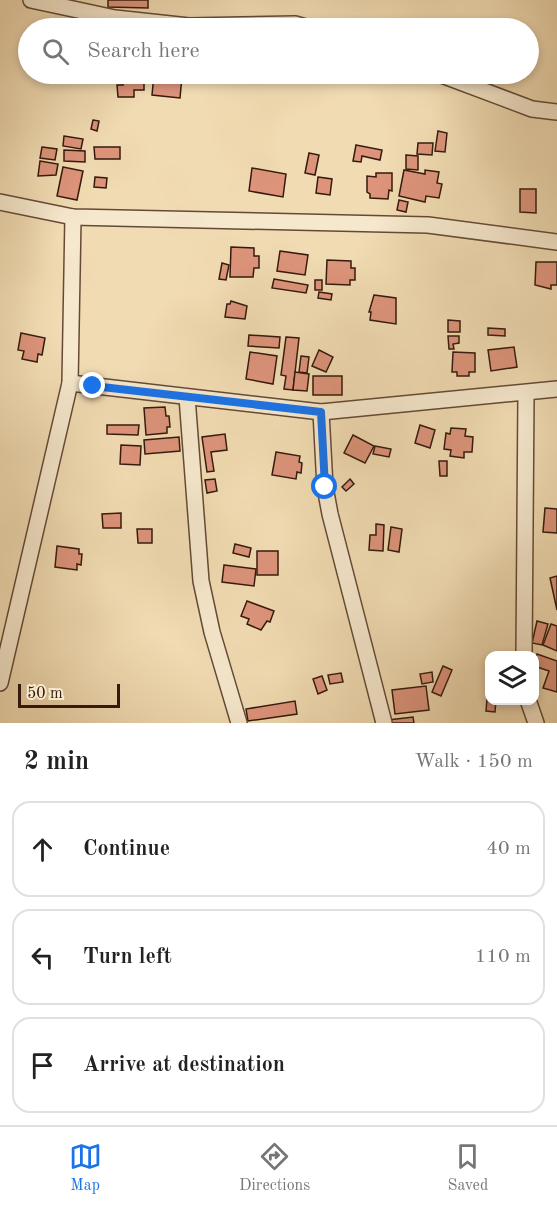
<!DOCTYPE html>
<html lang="en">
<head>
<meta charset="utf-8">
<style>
	:root { --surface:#fff; --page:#f6f6f6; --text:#222; --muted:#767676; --line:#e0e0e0; --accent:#1a73e8 }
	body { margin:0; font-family:"Old Standard TT",serif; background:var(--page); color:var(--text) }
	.controls { position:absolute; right:18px; bottom:18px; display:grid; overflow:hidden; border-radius:12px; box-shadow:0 3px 9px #0003 }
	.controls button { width:54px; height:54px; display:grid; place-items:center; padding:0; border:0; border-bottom:2px solid var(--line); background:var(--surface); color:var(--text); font:30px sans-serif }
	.scale { position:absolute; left:18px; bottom:15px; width:102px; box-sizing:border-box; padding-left:6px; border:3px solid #351a0d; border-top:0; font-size:16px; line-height:21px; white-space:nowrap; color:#351a0d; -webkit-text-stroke:4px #f6e8cd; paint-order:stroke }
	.stop { position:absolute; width:18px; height:18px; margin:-14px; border:4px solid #1a73e8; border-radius:50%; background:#fff }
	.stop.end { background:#1a73e8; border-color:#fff; box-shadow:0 2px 6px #0008 }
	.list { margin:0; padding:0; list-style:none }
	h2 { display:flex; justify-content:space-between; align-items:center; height:78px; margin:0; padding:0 24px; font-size:26px }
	h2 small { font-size:20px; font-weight:400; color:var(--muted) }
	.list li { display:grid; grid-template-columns:39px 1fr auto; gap:18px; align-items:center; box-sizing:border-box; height:96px; margin:0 12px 12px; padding:0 12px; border:2px solid var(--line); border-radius:18px }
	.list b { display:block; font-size:22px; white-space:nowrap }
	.list em { font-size:20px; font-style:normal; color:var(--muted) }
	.icon { flex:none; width:33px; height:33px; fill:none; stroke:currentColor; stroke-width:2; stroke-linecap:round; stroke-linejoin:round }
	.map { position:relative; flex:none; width:557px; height:723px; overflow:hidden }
	.search { position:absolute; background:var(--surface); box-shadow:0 3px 9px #0003; left:18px; right:18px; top:18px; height:66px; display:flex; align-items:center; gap:15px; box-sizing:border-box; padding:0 21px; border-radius:33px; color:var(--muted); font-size:22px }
	.sheet { height:402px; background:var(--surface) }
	nav { display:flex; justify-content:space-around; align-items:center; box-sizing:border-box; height:84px; border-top:2px solid var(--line); background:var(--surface); font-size:16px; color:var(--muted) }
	nav a { display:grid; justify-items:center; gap:3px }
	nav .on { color:var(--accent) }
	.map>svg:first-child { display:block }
	.building { fill:#dd947b; stroke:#351a0d; stroke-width:1.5 }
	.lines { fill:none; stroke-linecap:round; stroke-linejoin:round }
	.minor-casing { stroke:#644a36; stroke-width:18 }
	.minor { stroke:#f6e8cd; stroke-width:15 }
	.route { stroke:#1a73e8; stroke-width:8 }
</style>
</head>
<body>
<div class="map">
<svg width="557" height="723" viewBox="0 0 557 723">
	<rect width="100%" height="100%" fill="#f1dbb2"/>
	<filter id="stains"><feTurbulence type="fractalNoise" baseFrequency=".00333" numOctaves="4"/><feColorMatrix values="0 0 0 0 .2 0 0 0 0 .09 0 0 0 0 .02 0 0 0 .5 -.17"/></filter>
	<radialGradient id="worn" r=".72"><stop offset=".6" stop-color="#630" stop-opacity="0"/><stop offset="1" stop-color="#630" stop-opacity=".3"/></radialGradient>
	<g class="building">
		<path d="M108 0H148V8L108 7Z"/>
		<path d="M154 74 182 76 180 98 152 95Z"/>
		<path d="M144 76V90H134V97H118L117 85H123V77Z"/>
		<path d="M93 120 99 121 97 131 91 129Z"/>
		<path d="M438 131 447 133 445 152 435 151Z"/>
		<path d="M64 136 83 139 81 149 63 146Z"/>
		<path d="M418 143H433L432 155 417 154Z"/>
		<path d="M356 145 382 150 380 160 362 156 361 162 353 161Z"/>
		<path d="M42 147 57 149 55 160 40 158Z"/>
		<path d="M94 147H120V159H95Z"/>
		<path d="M64 150 85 151V162L64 161Z"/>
		<path d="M309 153 319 155 315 175 305 173Z"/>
		<path d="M406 155 418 156V170L406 169Z"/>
		<path d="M40 161 58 164 56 175 38 176Z"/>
		<path d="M63 167 83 171 77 200 57 196Z"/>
		<path d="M252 168 286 174 283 197 249 191Z"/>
		<path d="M404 170 425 174V170L439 172 437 183 442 184 439 198 426 196 425 202 399 196Z"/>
		<path d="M376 173H392V191L389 190 388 199 370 198V194L367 192V176L376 177Z"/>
		<path d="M95 177 107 178 106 188 94 187Z"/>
		<path d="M318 177 332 179 330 195 316 193Z"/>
		<path d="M520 189H536V213L520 212Z"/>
		<path d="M399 200 408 202 406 212 397 210Z"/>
		<path d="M231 247 254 248V256H259V268H254L253 277H230Z"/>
		<path d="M280 251 308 255 305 275 277 271Z"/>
		<path d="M327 260 351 261V268H355V280H350V285L326 284Z"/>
		<path d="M536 262H557V285H551V289L535 285Z"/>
		<path d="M222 263 229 265 226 280 219 279Z"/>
		<path d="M274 279 308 285 306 293 272 288Z"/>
		<rect x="315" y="280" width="7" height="10"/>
		<path d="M319 292 332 294 331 300 318 298Z"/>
		<path d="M374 295 396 298V324L370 320 371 312H369Z"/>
		<path d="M231 301 247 306 245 319 225 317 227 304H230Z"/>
		<path d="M448 320 460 321V332H448Z"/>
		<path d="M488 328 505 329V336L488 335Z"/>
		<path d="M21 333 45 338 42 355 38 354 37 362 22 359 24 351 18 350Z"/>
		<path d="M249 335 280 337 279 348 248 346Z"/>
		<path d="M448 336H459V343L453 344 454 349H449Z"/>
		<path d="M286 337 299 338 293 390 284 389 286 376 281 375Z"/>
		<path d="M514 347 517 367 491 371 488 350Z"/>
		<path d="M319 350 333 357 326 372 312 366Z"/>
		<path d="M250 352 277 356 273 384 246 379Z"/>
		<path d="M453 352 475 353V372H469V376H457V372H452Z"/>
		<path d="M301 356 309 357 307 373 299 372Z"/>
		<path d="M295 372 309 374 307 391 293 390Z"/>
		<rect x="313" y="376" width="29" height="19"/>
		<path d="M165 407 166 416H169L170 427H167V433L146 435 144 408Z"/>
		<path d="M107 425H139L138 435 107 434Z"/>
		<path d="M420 425 435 430 430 448 415 443Z"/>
		<path d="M451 428 466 429 465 436 473 437 472 452H464V458L450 456 451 450 444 449 446 433 450 434Z"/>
		<path d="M225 434 227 450 211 452 214 471 207 472 202 437Z"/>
		<path d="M353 435 374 446 365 463 344 453Z"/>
		<path d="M179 437 180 451 145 454 144 440Z"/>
		<path d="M121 445 141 446 140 465 120 464Z"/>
		<path d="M375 446 391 449 389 457 373 454Z"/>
		<path d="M276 452 300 456 299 462 302 463 301 473 297 472 296 479 272 475Z"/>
		<path d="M439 461H447V476H440Z"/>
		<path d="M215 479 217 491 207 493 205 480Z"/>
		<path d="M350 479 354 484 346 491 342 487Z"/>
		<path d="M545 508 557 509V533L543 532Z"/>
		<path d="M121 513V528H103L102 514Z"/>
		<path d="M376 524 384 525 383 551 369 550 370 535H376Z"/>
		<path d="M391 527 402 529 399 552 388 550Z"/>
		<path d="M137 529H152V543H138Z"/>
		<path d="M235 544 251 548 249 557 233 553Z"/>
		<path d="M57 546 79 549V554H82L81 565 77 564V570L55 567Z"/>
		<rect x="257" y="551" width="21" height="24"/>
		<path d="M224 565 256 569 254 586 222 582Z"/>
		<path d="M557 576V610L550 578Z"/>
		<path d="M247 601 274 611 270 622 267 621 261 630 247 624 249 619 241 616Z"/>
		<path d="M537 621 548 624 542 645 532 643Z"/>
		<path d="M551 624 557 626V651L543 645Z"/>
		<path d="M537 654 557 661V692L543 688 549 671 534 666Z"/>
		<path d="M443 666 452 670 441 696 432 692Z"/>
		<path d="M432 672 433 682 422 684 420 674Z"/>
		<path d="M341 673 343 682 330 684 328 675Z"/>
		<path d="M322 676 327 690 318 694 313 679Z"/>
		<path d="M426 686 429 710 395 714 392 690Z"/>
		<path d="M488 687 490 700H496L495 712 486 711Z"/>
		<path d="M295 701 297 714 248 721 246 709Z"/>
		<path d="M413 717 414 723H388V720Z"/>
	</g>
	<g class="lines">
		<g class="minor-casing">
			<g id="minor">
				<path d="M31 0 115 18 189 26 295 24 309 28"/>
				<path d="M439 74 532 109 557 112"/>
				<path d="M0 202 73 217 428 225 557 242"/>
				<path d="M70 383 321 412 557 389"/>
				<path d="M187 397 201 581 212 632 239 723"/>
				<path d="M321 412 325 487 330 514 384 723"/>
				<path d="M524 656 526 394"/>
				<path d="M0 683 70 383 73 217"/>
				<path d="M528 700 536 723"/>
			</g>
		</g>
		<use href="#minor" class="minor"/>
	</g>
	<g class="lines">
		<path class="route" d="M93 386 321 412 325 487"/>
	</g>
	<rect width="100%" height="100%" filter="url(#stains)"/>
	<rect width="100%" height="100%" fill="url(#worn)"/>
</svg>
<div class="controls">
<button><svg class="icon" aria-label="layers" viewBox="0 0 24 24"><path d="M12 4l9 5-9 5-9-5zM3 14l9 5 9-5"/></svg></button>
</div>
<div class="scale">50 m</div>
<div class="stop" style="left:325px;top:487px"></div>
<div class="stop end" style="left:93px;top:386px"></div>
<div class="search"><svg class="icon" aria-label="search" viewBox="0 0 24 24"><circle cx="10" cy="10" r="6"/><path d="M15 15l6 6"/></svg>Search here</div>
</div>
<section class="sheet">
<h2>2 min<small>Walk · 150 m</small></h2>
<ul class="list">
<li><svg class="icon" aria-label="ahead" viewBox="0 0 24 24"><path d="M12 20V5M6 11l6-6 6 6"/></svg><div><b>Continue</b></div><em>40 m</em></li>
<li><svg class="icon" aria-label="left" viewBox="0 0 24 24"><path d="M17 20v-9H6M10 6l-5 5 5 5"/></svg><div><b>Turn left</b></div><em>110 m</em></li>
<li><svg class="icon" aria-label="arrive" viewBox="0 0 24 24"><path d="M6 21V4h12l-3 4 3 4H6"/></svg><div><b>Arrive at destination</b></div></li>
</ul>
</section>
<nav>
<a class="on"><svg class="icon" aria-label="map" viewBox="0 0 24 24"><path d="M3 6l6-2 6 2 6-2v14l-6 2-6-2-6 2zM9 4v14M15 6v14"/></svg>Map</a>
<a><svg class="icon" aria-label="directions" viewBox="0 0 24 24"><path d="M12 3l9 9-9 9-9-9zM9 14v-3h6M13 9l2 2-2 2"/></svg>Directions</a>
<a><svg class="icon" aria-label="saved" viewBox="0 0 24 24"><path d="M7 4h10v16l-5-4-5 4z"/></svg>Saved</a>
</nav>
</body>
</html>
